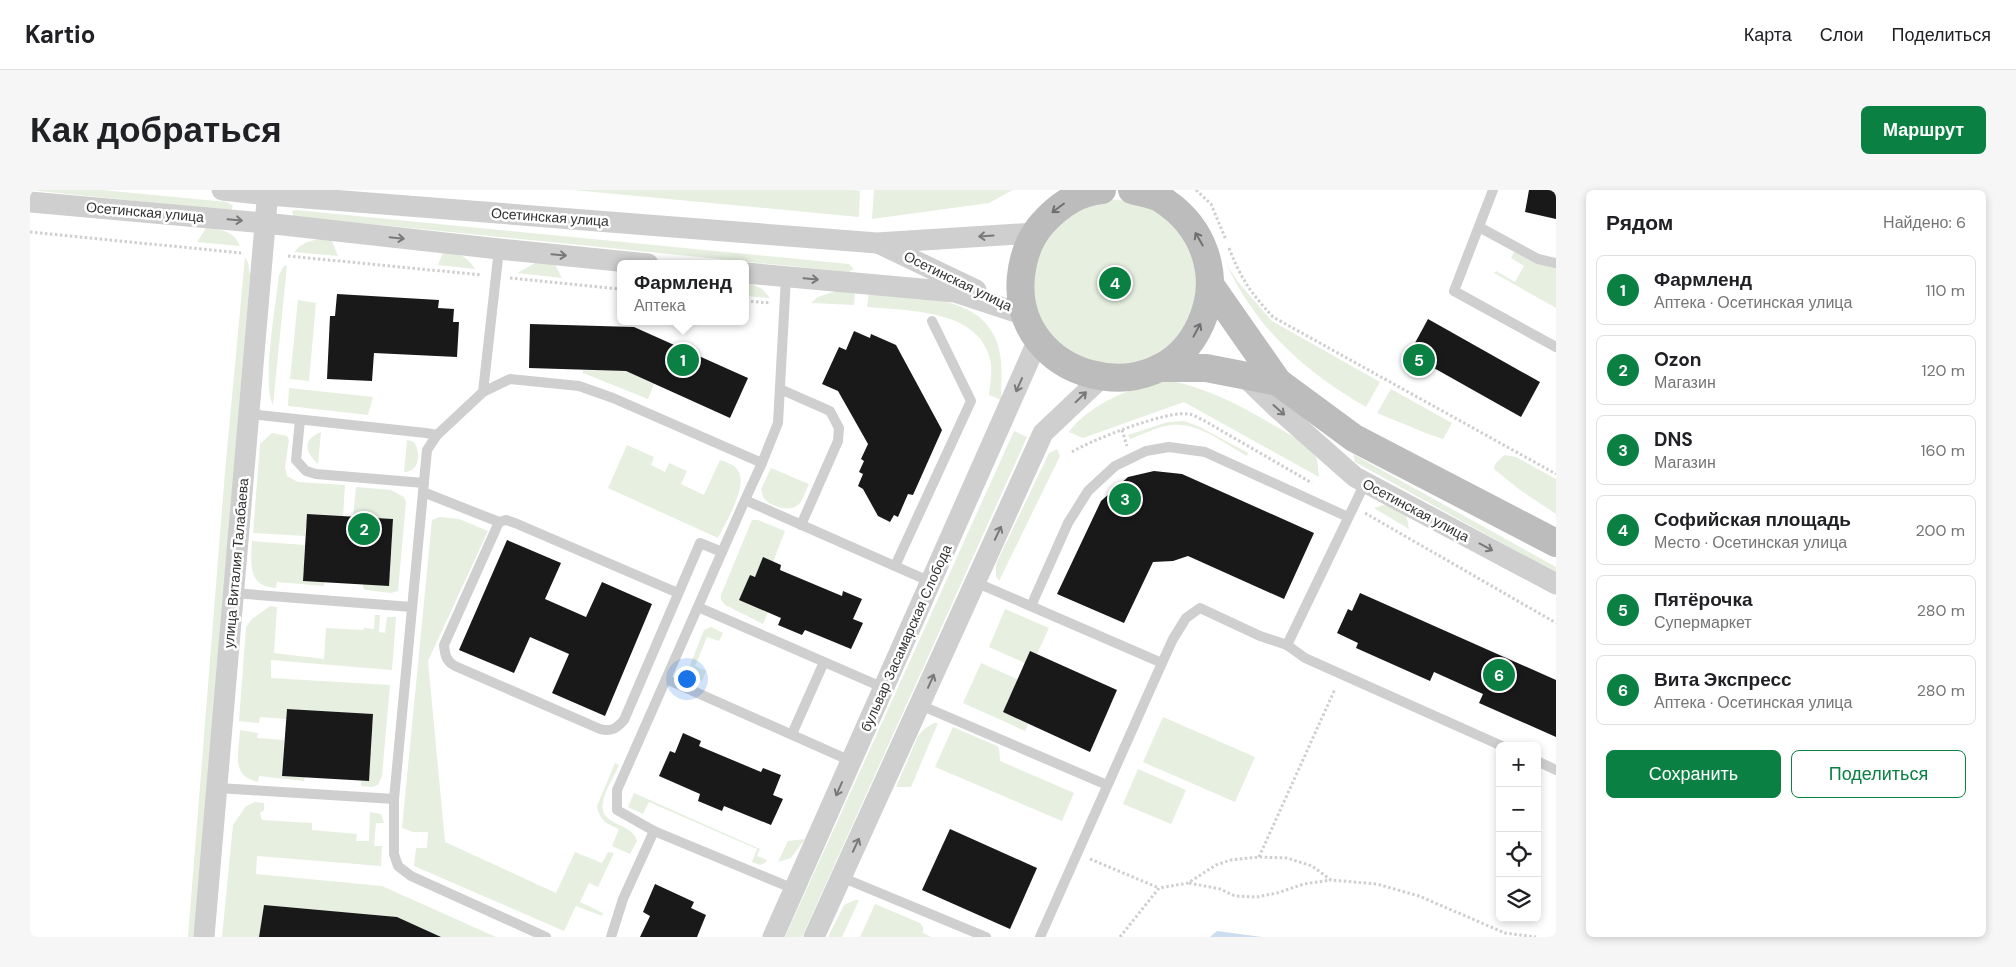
<!DOCTYPE html>
<html lang="ru">
<head>
<meta charset="utf-8">
<style>
	:root { --surface:#fff; --page:#f6f6f6; --text:#202124; --muted:#757577; --line:#e0e0e0; --accent:#0b8043 }
	body { margin:0; font-family:"DM Sans",sans-serif; background:var(--page); color:var(--text) }
	.controls { position:absolute; right:15px; bottom:15px; display:grid; overflow:hidden; border-radius:8px; box-shadow:0 2px 8px #0003 }
	.controls button { width:45px; height:45px; display:grid; place-items:center; padding:0; border:0; border-bottom:1px solid var(--line); background:var(--surface); color:var(--text); font:25px sans-serif }
	.you { position:absolute; left:656px; top:488px; width:18px; height:18px; margin:-12px; border:4px solid #fff; border-radius:50%; background:#1a73e8; box-shadow:0 0 0 8px #1a73e833 }
	.badge { display:grid; place-items:center; width:32px; height:32px; border-radius:50%; background:var(--accent); color:#fff; font-size:16px; font-weight:700 }
	.pin { position:absolute; translate:-50% -50%; border:2px solid #fff; box-shadow:0 1px 5px #0006 }
	.popup { position:absolute; left:587px; top:70px; width:132px; height:65px; box-sizing:border-box; display:grid; place-content:center; border-radius:8px; background:var(--surface); filter:drop-shadow(0 1px 4px #0005); font-size:16px; white-space:nowrap; color:var(--muted) }
	.popup b { font-size:19px; color:var(--text) }
	.popup::after { content:''; position:absolute; left:50%; top:100%; margin-left:-10px; border:10px solid transparent; border-top-color:var(--surface) }
	.list { margin:0; padding:0; list-style:none }
	h2 { display:flex; justify-content:space-between; align-items:center; height:65px; margin:0; padding:0 20px; font-size:21px }
	h2 small { font-size:16px; font-weight:400; color:var(--muted) }
	.list li { display:grid; grid-template-columns:32px 1fr auto; gap:15px; align-items:center; box-sizing:border-box; height:70px; margin:0 10px 10px; padding:0 10px; border:1px solid var(--line); border-radius:8px }
	.list b { display:block; font-size:19px; white-space:nowrap }
	.list p { margin:0; font-size:16px; white-space:nowrap; color:var(--muted) }
	.list em { font-size:16px; font-style:normal; color:var(--muted) }
	.actions { display:flex; gap:10px; padding:15px 20px }
	.actions a { flex:1; padding:11px 0; border:1px solid var(--accent); border-radius:8px; text-align:center; font-size:18px; color:var(--accent) }
	.actions .main { background:var(--accent); color:#fff }
	.icon { flex:none; width:28px; height:28px; fill:none; stroke:currentColor; stroke-width:2; stroke-linecap:round; stroke-linejoin:round }
	.map { position:relative; flex:none; width:1526px; height:747px; overflow:hidden; border-radius:8px }
	header { display:flex; align-items:center; gap:30px; box-sizing:border-box; height:70px; padding:0 25px; background:var(--surface); border-bottom:1px solid var(--line) }
	header strong { font-size:24px }
	nav { display:flex; gap:28px; margin-inline-start:auto; font-size:18px }
	.intro { display:flex; align-items:center; justify-content:space-between; box-sizing:border-box; height:120px; padding:0 30px }
	h1 { margin:0; font-size:35px }
	.button { padding:12px 22px; border-radius:8px; background:var(--accent); color:#fff; font-size:18px; font-weight:700 }
	main { display:flex; gap:30px; padding:0 30px }
	aside { flex:1; background:var(--surface); border-radius:8px; box-shadow:0 2px 8px #0003 }
	.map>svg:first-child { display:block }
	.green { fill:#e6efe0 }
	.water { fill:#ccddef }
	.building { fill:#191919 }
	.lines { fill:none; stroke-linecap:round; stroke-linejoin:round }
	.path { stroke:#cfcfcf; stroke-width:3; stroke-dasharray:2.5 2.5; stroke-linecap:butt }
	.lane { stroke:#cfcfcf; stroke-width:10 }
	.street { stroke:#cfcfcf; stroke-width:21 }
	.secondary { stroke:#bcbcbc; stroke-width:28 }
	.oneway { stroke:#707070 }
	.oneway2 { stroke:#797979 }
	.labels { text-anchor:middle; stroke-width:5; stroke-linejoin:round; paint-order:stroke }
	.street-label { font-size:14px; fill:#323232; stroke:#fff }
</style>
</head>
<body>
<header>
<strong>Kartio</strong>
<nav><a>Карта</a><a>Слои</a><a>Поделиться</a></nav>
</header>
<div class="intro"><h1>Как добраться</h1><a class="button">Маршрут</a></div>
<main>
<div class="map">
<svg width="1526" height="747" viewBox="0 0 1526 747">
	<rect width="100%" height="100%" fill="#fff"/>
	<g class="green">
		<path d="M0 0H72L197 12 203 16 201 21Z"/>
		<path d="M543 0H823L830 1 829 27Z"/>
		<path d="M844 0H983L959 13 842 29Z"/>
		<circle cx="1085" cy="93" r="83"/>
		<path d="M266 20 819 74 824 79 819 82 270 27 263 26 262 21Z"/>
		<path d="M176 38C191 39 204 41 210 56L167 52Z"/>
		<path d="M292 49H301L308 66 264 62C272 53 280 50 292 49Z"/>
		<path d="M414 60C427 62 438 67 445 79L408 75Z"/>
		<path d="M1484 62 1501 70 1526 76V118L1464 83 1466 81 1485 92 1494 76 1481 68Z"/>
		<path d="M215 67 218 73 220 85 165 747H158L195 282Z"/>
		<path d="M509 71H523L532 88 487 83Z"/>
		<path d="M257 75 243 215C232 191 246 114 249 85L253 77Z"/>
		<path d="M1197 75 1208 92 1242 131 1350 192 1336 217C1276 183 1226 138 1197 75Z"/>
		<path d="M716 91 732 99 740 108 716 106Z"/>
		<path d="M809 100 825 101 824 115 781 113 788 107Z"/>
		<path d="M839 103C890 108 965 103 971 171 972 184 971 197 971 210L959 205C960 195 962 185 961 174 953 119 879 121 837 117Z"/>
		<path d="M268 110 286 113 279 191 260 189Z"/>
		<path d="M553 180 596 181 624 194 618 209 553 183Z"/>
		<path d="M1141 191C1190 200 1235 231 1278 255L1287 269 1289 287 1154 212 1053 248 1039 242C1059 214 1108 193 1141 191Z"/>
		<path d="M259 198 343 207 338 225 258 216Z"/>
		<path d="M1361 199 1422 233 1413 249 1398 244 1347 223Z"/>
		<path d="M1154 231 1170 237 1218 263 1217 266C1194 253 1168 232 1141 235 1127 237 1113 244 1100 249L1098 245 1138 232Z"/>
		<path d="M984 241 997 247 772 747H755Z"/>
		<path d="M291 242 288 274C276 263 271 250 291 242Z"/>
		<path d="M242 243 257 246 259 250 255 277 257 286 268 292 315 295 313 326 277 324 275 346 223 343 230 254Z"/>
		<path d="M377 250 384 252C391 262 390 282 374 282Z"/>
		<path d="M597 255 624 267 621 275 635 282 639 273 657 281 651 294 674 305 690 270C696 272 703 274 707 279 720 294 695 333 688 348L578 298Z"/>
		<path d="M1027 259 1030 266 969 391 966 386V374L1019 263Z"/>
		<path d="M1323 264 1526 377V383L1325 272Z"/>
		<path d="M1474 265 1486 267 1526 289V324L1490 300 1464 279 1465 274Z"/>
		<path d="M741 278 779 294C776 300 773 311 768 315 759 323 739 316 733 307 732 304 732 302 731 299Z"/>
		<path d="M326 297 361 300 374 307 376 312 368 401 361 403 336 400 333 398V394L359 396 363 329 323 327Z"/>
		<path d="M1363 314 1375 318 1379 339 1344 318 1353 315Z"/>
		<path d="M410 327 429 329 458 341 398 471 415 652 526 703 545 662 572 673 578 662 584 663 568 697 559 693 550 712 573 723 572 726 546 716 534 741 384 676 386 658H397L398 642H383L372 638 402 330Z"/>
		<path d="M722 330H728L755 341 743 372 733 368 725 387 720 385 738 422 733 434 695 415 691 410V405Z"/>
		<path d="M222 351 275 355 273 391 294 392V396L247 392 246 398C217 397 221 372 222 351Z"/>
		<path d="M240 416 247 417 244 463 294 469 296 438 333 440 334 438 344 439 345 425H350L349 442 355 443 357 427H366L362 480 241 470V488L360 495 352 586 348 595 342 597 331 596V591H339L343 524 257 519 256 529 230 527 229 533 209 531 216 437 222 429Z"/>
		<path d="M975 419 1019 438 1007 464 1000 461 995 473 959 457Z"/>
		<path d="M681 437 693 443 689 451 677 447 665 476 676 481 672 491 657 483 674 440Z"/>
		<path d="M951 473 987 489 973 522 998 534 995 541 933 513Z"/>
		<path d="M1133 527 1225 567 1205 612 1113 572Z"/>
		<path d="M904 533H908L881 597H866L888 546 893 540Z"/>
		<path d="M923 537 967 556 969 558 970 571 1044 603 1032 631 905 577Z"/>
		<path d="M210 540 228 543 227 548 254 550 252 586 275 587 274 591 229 586 228 592C200 586 209 563 210 540Z"/>
		<path d="M585 573 589 575C584 587 575 600 573 612 568 637 602 631 607 651L600 664 582 656 589 639C577 634 569 630 567 616Z"/>
		<path d="M1108 579 1156 600 1141 634 1093 614Z"/>
		<path d="M604 603 730 659 727 666 737 670 735 673 730 675 722 672 727 659 619 612 613 624 598 617Z"/>
		<path d="M225 612 234 613V620L230 623 232 630 282 633V640L327 644 326 651H339L340 622 351 624 354 633H346L344 656H352L351 676 227 666 226 684 352 696 466 747H411L367 727 234 715 229 747H192L203 635 216 616Z"/>
		<path d="M775 649 761 668 748 672 758 651Z"/>
		<path d="M825 710H829L812 747H798L814 715Z"/>
		<path d="M845 714 890 733 893 737V743L901 747H830Z"/>
	</g>
	<path class="water" d="M1187 741 1232 747H1180Z"/>
	<g class="building">
		<path d="M1499 0H1526V29L1495 22Z"/>
		<path d="M307 104 409 110 408 118 424 119 423 132H429L427 167 344 163 342 191 297 189 300 126H305Z"/>
		<path d="M1398 129 1510 192 1491 227 1379 164Z"/>
		<path d="M500 134 604 137 718 188 700 228 596 181 499 178Z"/>
		<path d="M824 141 840 148 841 144 866 155 912 240 883 305 878 304 868 327 864 325 860 332 848 326 833 299 828 296 833 284 829 282 834 271 831 269 838 254 808 201 792 194 809 157 816 160Z"/>
		<path d="M1124 281 1152 284 1284 343 1254 409 1158 366 1143 371 1123 372 1094 433 1027 404 1071 311 1098 287Z"/>
		<path d="M277 324 363 329 359 396 273 391Z"/>
		<path d="M477 350 531 373 515 409 556 427 572 392 622 414 575 526 522 503 539 464 500 447 484 483 429 460Z"/>
		<path d="M733 367 751 375 750 380 812 406 813 401 832 409 823 429 833 433 821 459 775 440 772 445 748 435 751 428 709 410 720 385 725 387Z"/>
		<path d="M1330 403 1526 490V547L1449 513 1453 504 1404 482 1400 491 1326 458 1328 453 1307 443 1318 419 1322 421Z"/>
		<path d="M1000 461 1087 500 1060 562 973 522Z"/>
		<path d="M257 519 343 524 339 591 252 586Z"/>
		<path d="M653 543 671 551 669 556 731 582 733 578 751 585 743 605 753 609 741 635 694 616 692 621 668 611 670 604 629 586 640 561 645 563Z"/>
		<path d="M920 639 1007 678 980 739 892 700Z"/>
		<path d="M625 694 664 712 661 718 676 725 667 747H610L620 726 613 722Z"/>
		<path d="M234 715 367 727 411 747H229Z"/>
	</g>
	<g class="lines">
		<g class="path">
			<path d="M1166 0 1181 14 1196 50"/>
			<path d="M0 42 211 63"/>
			<path d="M1199 58C1211 89 1221 103 1243 127L1526 284"/>
			<path d="M258 66 452 85"/>
			<path d="M480 88 590 99"/>
			<path d="M716 111 741 113"/>
			<path d="M1092 240 1097 256"/>
			<path d="M1042 262C1061 250 1138 220 1158 224 1163 224 1168 228 1173 230L1282 293"/>
			<path d="M1335 323 1526 433"/>
			<path d="M1229 667 1305 499"/>
			<path d="M1060 669 1129 698"/>
			<path d="M1159 693 1190 699 1205 706 1227 707 1247 703 1274 694 1301 690"/>
			<path d="M1090 747 1129 698 1158 693 1186 675 1201 670 1229 667 1257 668 1282 676 1301 690 1347 694 1389 706 1475 743 1506 747"/>
		</g>
		<g class="lane">
			<path d="M1463 0 1424 101 1526 157"/>
			<path d="M1449 37 1508 69 1526 73"/>
			<path d="M750 199 800 221 809 238 808 251 771 335"/>
			<path d="M453 202 469 59"/>
			<path d="M219 224 396 243 407 245"/>
			<path d="M270 230 266 270 276 281 286 284 394 293"/>
			<path d="M732 273 748 233 756 87"/>
			<path d="M1335 293 1257 455 1275 468 1472 556"/>
			<path d="M393 302 469 332"/>
			<path d="M865 376 941 211 902 131"/>
			<path d="M945 392 1132 473 1010 747"/>
			<path d="M203 403 382 417"/>
			<path d="M648 403 485 333 476 330 469 332 414 455C415 465 416 471 425 476L570 539C581 542 586 539 594 530L670 353 692 362"/>
			<path d="M1001 416 1038 333 1058 301 1085 276 1116 261 1139 257 1175 262 1318 327"/>
			<path d="M668 417 854 498"/>
			<path d="M1132 473 1143 449 1156 428 1170 418 1230 446 1257 455"/>
			<path d="M890 515 1077 595"/>
			<path d="M762 544 794 472"/>
			<path d="M821 571 636 489 715 310 901 392"/>
			<path d="M1507 571 1526 580"/>
			<path d="M188 598 364 609V664L368 676 381 686 516 747"/>
			<path d="M364 609 397 260 407 245 453 202 480 189 549 196 583 208 732 273 715 310"/>
			<path d="M624 641 764 699"/>
			<path d="M811 687 956 747"/>
			<path d="M581 747 593 709 624 641 587 620V600L636 489"/>
		</g>
		<g class="street">
			<path d="M192 0 238 5 847 53 1004 43"/>
			<path d="M0 12 235 33 469 59 618 74"/>
			<path d="M850 54 946 100"/>
			<path d="M716 83 925 102 995 125"/>
			<path d="M1214 186 1247 218 1325 287 1526 394"/>
			<path d="M174 747 238 0"/>
			<path d="M743 747 1008 150"/>
			<path d="M784 747 1013 243 1071 188"/>
		</g>
		<g class="secondary">
			<path d="M1072 0C1047 2 1028 16 1012 34 999 49 993 67 991 86 980 189 1129 229 1171 133 1192 86 1174 36 1131 9 1123 4 1111 3 1102 0"/>
			<path d="M1181 96 1248 192 1324 248 1526 353"/>
			<path d="M1129 178H1176L1248 192"/>
		</g>
	</g>
	<defs><path id="oneway-shaft" d="M-6 0H5M1.5-3L5.5 0L1.5 3" fill="none" stroke-width="1.6" stroke-linecap="round" stroke-linejoin="round" transform="scale(1.25)"/></defs>
	<g class="oneway">
		<use href="#oneway-shaft" transform="translate(1028 18) rotate(143)"/>
		<use href="#oneway-shaft" transform="translate(1169 49) rotate(-120)"/>
		<use href="#oneway-shaft" transform="translate(1167 140) rotate(-62)"/>
	</g>
	<g class="oneway2">
		<use href="#oneway-shaft" transform="translate(205 30) rotate(5)"/>
		<use href="#oneway-shaft" transform="translate(956 46) rotate(176)"/>
		<use href="#oneway-shaft" transform="translate(367 48) rotate(6)"/>
		<use href="#oneway-shaft" transform="translate(529 65) rotate(5)"/>
		<use href="#oneway-shaft" transform="translate(781 89) rotate(5)"/>
		<use href="#oneway-shaft" transform="translate(989 195) rotate(114)"/>
		<use href="#oneway-shaft" transform="translate(1051 207) rotate(-44)"/>
		<use href="#oneway-shaft" transform="translate(1249 220) rotate(42)"/>
		<use href="#oneway-shaft" transform="translate(968 343) rotate(-65)"/>
		<use href="#oneway-shaft" transform="translate(1456 357) rotate(28)"/>
		<use href="#oneway-shaft" transform="translate(901 491) rotate(-66)"/>
		<use href="#oneway-shaft" transform="translate(809 599) rotate(114)"/>
		<use href="#oneway-shaft" transform="translate(826 655) rotate(-65)"/>
	</g>
	<g class="labels">
		<g class="street-label">
			<text transform="translate(115 22) rotate(5)" y="5">Осетинская улица</text>
			<text transform="translate(520 27) rotate(4)" y="5">Осетинская улица</text>
			<text transform="translate(928 91) rotate(26)" y="5">Осетинская улица</text>
			<text transform="translate(1386 320) rotate(28)" y="5">Осетинская улица</text>
			<text transform="translate(206 373) rotate(-85)" y="5">улица Виталия Талабаева</text>
			<text transform="translate(876 448) rotate(-66)" y="5">бульвар Засамарская Слобода</text>
		</g>
	</g>
</svg>
<div class="controls">
<button>+</button>
<button>−</button>
<button><svg class="icon" aria-label="locate" viewBox="0 0 24 24"><circle cx="12" cy="12" r="6"/><path d="M12 2v4M12 18v4M2 12h4M18 12h4"/></svg></button>
<button><svg class="icon" aria-label="layers" viewBox="0 0 24 24"><path d="M12 4l9 5-9 5-9-5zM3 14l9 5 9-5"/></svg></button>
</div>
<div class="you"></div>
<div class="pin badge" style="left:653px;top:170px">1</div>
<div class="popup"><b>Фармленд</b>Аптека</div>
<div class="pin badge" style="left:334px;top:339px">2</div>
<div class="pin badge" style="left:1095px;top:309px">3</div>
<div class="pin badge" style="left:1085px;top:93px">4</div>
<div class="pin badge" style="left:1389px;top:170px">5</div>
<div class="pin badge" style="left:1469px;top:485px">6</div>
</div>
<aside>
<h2>Рядом<small>Найдено: 6</small></h2>
<ul class="list">
<li><span class="badge">1</span><div><b>Фармленд</b><p>Аптека · Осетинская улица</p></div><em>110 m</em></li>
<li><span class="badge">2</span><div><b>Ozon</b><p>Магазин</p></div><em>120 m</em></li>
<li><span class="badge">3</span><div><b>DNS</b><p>Магазин</p></div><em>160 m</em></li>
<li><span class="badge">4</span><div><b>Софийская площадь</b><p>Место · Осетинская улица</p></div><em>200 m</em></li>
<li><span class="badge">5</span><div><b>Пятёрочка</b><p>Супермаркет</p></div><em>280 m</em></li>
<li><span class="badge">6</span><div><b>Вита Экспресс</b><p>Аптека · Осетинская улица</p></div><em>280 m</em></li>
</ul>
<div class="actions"><a class="main">Сохранить</a><a>Поделиться</a></div>
</aside>
</main>
</body>
</html>
